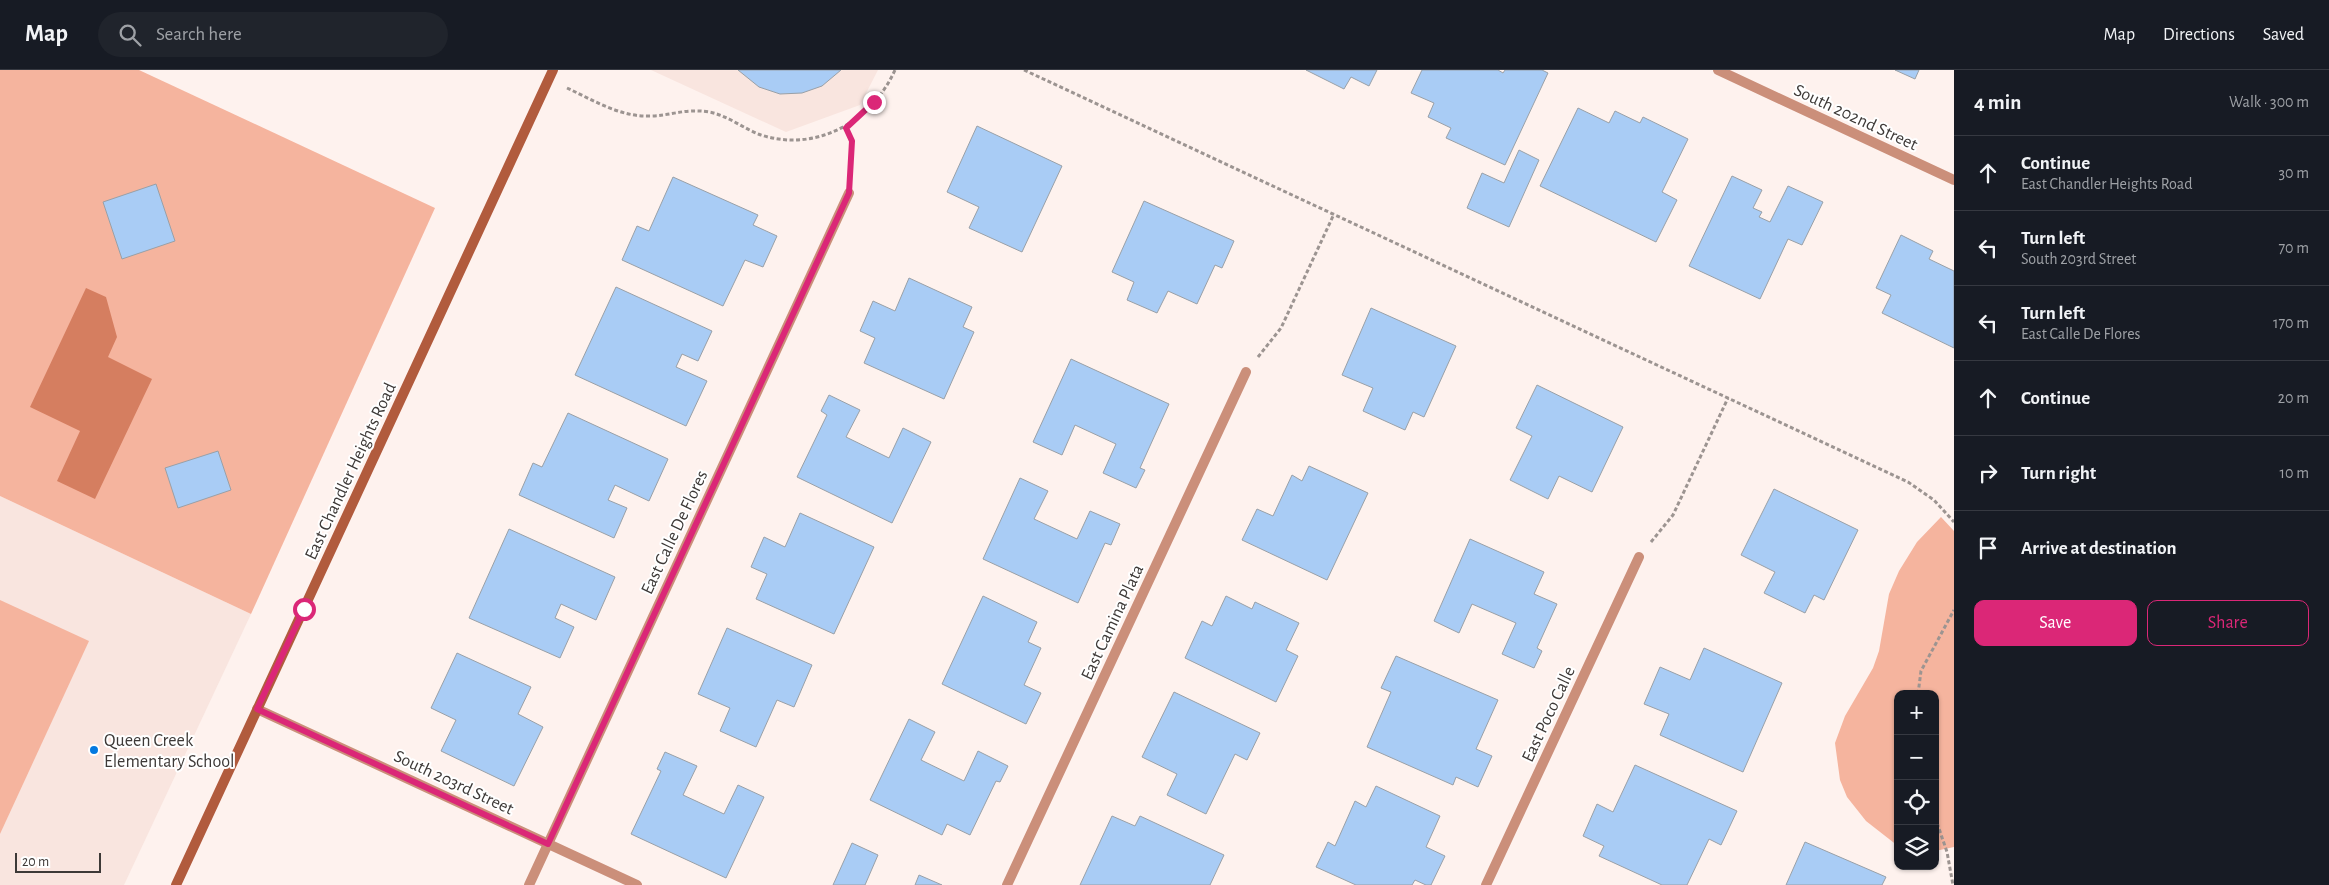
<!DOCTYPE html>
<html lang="en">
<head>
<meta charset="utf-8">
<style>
	:root { --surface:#171b24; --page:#20242c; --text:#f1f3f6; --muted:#9ea1a6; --line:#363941; --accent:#db2777 }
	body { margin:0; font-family:"Alegreya Sans",sans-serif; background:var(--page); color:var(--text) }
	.controls { position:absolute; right:15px; bottom:15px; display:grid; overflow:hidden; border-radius:10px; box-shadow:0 1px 4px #0004 }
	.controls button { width:45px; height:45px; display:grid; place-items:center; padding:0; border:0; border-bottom:1px solid var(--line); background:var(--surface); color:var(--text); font:25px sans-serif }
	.scale { position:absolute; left:15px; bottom:12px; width:86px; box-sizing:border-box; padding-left:5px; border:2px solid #3d3937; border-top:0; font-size:14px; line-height:18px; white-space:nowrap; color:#3d3937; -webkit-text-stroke:4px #fff; paint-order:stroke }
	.stop { position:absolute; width:15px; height:15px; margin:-11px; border:4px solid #db2777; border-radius:50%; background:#fff }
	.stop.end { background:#db2777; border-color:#fff; box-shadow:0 1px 5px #0008 }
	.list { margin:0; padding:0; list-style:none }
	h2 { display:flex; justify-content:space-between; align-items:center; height:65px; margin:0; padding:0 20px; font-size:21px }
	h2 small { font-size:16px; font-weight:400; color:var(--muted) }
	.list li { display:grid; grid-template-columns:32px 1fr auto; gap:15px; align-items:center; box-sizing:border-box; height:75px; padding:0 20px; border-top:1px solid var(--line) }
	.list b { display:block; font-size:19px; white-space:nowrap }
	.list p { margin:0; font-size:16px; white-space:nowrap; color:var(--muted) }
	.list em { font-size:16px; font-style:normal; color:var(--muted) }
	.actions { display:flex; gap:10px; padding:15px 20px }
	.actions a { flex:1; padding:11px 0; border:1px solid var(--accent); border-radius:10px; text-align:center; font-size:18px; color:var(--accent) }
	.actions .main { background:var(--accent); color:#fff }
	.icon { flex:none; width:28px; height:28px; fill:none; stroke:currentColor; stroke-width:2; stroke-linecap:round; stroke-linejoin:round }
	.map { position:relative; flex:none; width:1954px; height:815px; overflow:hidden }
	header { display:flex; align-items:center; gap:30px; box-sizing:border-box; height:70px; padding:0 25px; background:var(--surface); border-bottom:1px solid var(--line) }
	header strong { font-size:24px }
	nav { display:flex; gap:28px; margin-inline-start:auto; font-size:18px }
	.search { width:350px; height:45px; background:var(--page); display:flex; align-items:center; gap:12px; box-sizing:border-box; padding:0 18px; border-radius:28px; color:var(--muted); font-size:19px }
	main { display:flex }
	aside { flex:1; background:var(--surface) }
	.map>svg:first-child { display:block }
	.built { fill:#f9e5df }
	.green { fill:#f5b49e }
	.water { fill:#d57e60 }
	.building { fill:#a9ccf5; stroke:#99a0a7 }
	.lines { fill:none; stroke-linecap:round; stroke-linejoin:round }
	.path { stroke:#9c9491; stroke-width:3; stroke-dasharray:4 2.5; stroke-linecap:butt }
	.minor { stroke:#cb8f7a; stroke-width:10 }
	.secondary { stroke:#b15b3d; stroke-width:10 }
	.route { stroke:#db2777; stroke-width:6 }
	.poi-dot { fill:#0479e0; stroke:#fff; stroke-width:2 }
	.labels { text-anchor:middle; stroke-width:4; stroke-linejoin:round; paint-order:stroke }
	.street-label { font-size:18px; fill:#3d3937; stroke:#fff }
	.poi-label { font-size:18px; fill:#3d3937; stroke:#fff; text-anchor:start }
</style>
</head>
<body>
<header>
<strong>Map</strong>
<div class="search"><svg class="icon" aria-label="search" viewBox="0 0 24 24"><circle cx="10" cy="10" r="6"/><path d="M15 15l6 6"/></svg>Search here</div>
<nav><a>Map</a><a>Directions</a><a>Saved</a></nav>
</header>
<main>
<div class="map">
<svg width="1954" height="815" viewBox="0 0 1954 815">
	<rect width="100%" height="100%" fill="#fef2ee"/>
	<g class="built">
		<path d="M651 0H878L860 35 786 62Z"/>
		<path d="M0 426 251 544 124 815H0Z"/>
	</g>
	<g class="green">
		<path d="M0 0H139L435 138 251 544 0 426Z"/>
		<path d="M1941 447 1954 461V777L1935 781V624H1898V776L1866 751 1847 727 1840 710 1835 673 1845 646 1873 598 1879 581 1889 524 1899 501 1917 472Z"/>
		<path d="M0 530 89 571 0 764Z"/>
	</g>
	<path class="water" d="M86 218 106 227 117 267 108 287 152 309 95 429 57 411 80 361 30 337Z"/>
	<g class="building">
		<path d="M738 0H841L822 16 802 23 780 24 759 17Z"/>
		<path d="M1306 0H1377L1369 16 1351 7 1344 19Z"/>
		<path d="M1422 0H1498L1503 3 1505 0H1542L1548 3 1505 95 1446 68 1451 58 1428 47 1434 33 1411 23Z"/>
		<path d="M1895 0H1919L1915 9Z"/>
		<path d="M1578 38 1609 53 1615 41 1640 53 1643 47 1688 69 1662 122 1677 130 1656 172 1540 116Z"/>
		<path d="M977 56 1062 96 1022 182 969 158 979 137 947 122Z"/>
		<path d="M1519 80 1539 90 1509 157 1467 138 1482 103 1504 113Z"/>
		<path d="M1732 106 1762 120 1753 138 1762 142 1759 147 1770 152 1788 116 1823 132 1802 175 1788 169 1760 229 1689 196Z"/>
		<path d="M673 107 758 145 753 155 777 166 763 197 745 190 723 236 622 190 637 156 649 161Z"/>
		<path d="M156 114 175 171 122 189 103 132Z"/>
		<path d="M1144 131 1234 171 1222 198 1215 195 1197 234 1168 221 1157 243 1127 230 1134 212 1112 202Z"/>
		<path d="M1901 165 1933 181 1929 189 1954 201V278L1882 243 1891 225 1876 218Z"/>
		<path d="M909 208 972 237 963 257 974 262 944 329 864 293 875 268 860 261 873 231 895 241Z"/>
		<path d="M616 217 712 261 698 291 682 284 676 297 707 311 686 356 575 305Z"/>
		<path d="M1371 238 1456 276 1424 347 1413 342 1405 360 1363 341 1373 318 1342 305Z"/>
		<path d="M1071 289 1169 334 1140 398 1145 400 1136 418 1103 403 1116 374 1075 355 1062 385 1033 372Z"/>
		<path d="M1537 315 1623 357 1592 422 1559 406 1548 429 1510 410 1532 366 1516 358Z"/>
		<path d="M829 325 860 340 846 367 889 388 903 358 931 372 892 453 797 407 827 345 821 341Z"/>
		<path d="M568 343 668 389 649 431 615 415 608 430 627 438 614 468 519 425 533 393 542 397Z"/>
		<path d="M218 381 231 420 178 438 165 398Z"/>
		<path d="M1309 396 1368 423 1327 510 1242 470 1257 439 1273 446 1292 405 1302 411Z"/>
		<path d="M1020 408 1048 421 1034 449 1077 469 1090 441 1120 454 1111 475 1105 473 1078 533 983 489Z"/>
		<path d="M1774 419 1858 460 1824 530 1814 525 1805 543 1764 523 1775 502 1741 485Z"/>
		<path d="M800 443 874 477 834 564 756 529 767 504 751 497 764 467 785 477Z"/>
		<path d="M509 459 615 507 596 550 561 534 555 548 574 557 560 588 469 548Z"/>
		<path d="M1470 469 1544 502 1534 524 1557 534 1537 578 1542 581 1534 598 1502 584 1516 553 1472 534 1459 563 1434 551Z"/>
		<path d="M983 526 1037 552 1028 572 1041 578 1024 615 1041 623 1026 654 942 614Z"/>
		<path d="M1226 526 1252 539 1255 532 1299 553 1286 580 1298 586 1276 632 1185 588 1202 551 1212 556Z"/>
		<path d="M727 558 812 595 794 637 777 630 756 677 720 661 730 638 698 624Z"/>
		<path d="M1704 578 1782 613 1743 702 1660 665 1669 644 1644 634 1660 597 1690 610Z"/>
		<path d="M457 583 531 617 518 644 543 657 514 716 441 681 456 650 431 638Z"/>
		<path d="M1396 586 1498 630 1476 679 1492 686 1478 717 1456 707 1453 715 1367 677 1391 622 1381 618Z"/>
		<path d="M1174 622 1260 663 1247 690 1235 684 1206 744 1167 725 1177 704 1142 687Z"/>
		<path d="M909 649 935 662 921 690 964 711 978 681 1008 696 1000 712 996 711 970 765 947 754 942 765 870 730Z"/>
		<path d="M665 682 697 696 683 725 724 744 738 715 764 727 726 808 631 764 661 701 657 699Z"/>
		<path d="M1635 695 1737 741 1721 775 1709 769 1687 815H1662L1599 786 1604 776 1583 766 1597 734 1613 742Z"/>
		<path d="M1376 716 1440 746 1426 777 1445 786 1431 815H1426L1415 810 1412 815H1356L1316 797 1328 772 1335 776 1355 731 1366 737Z"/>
		<path d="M1112 746 1135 756 1140 746 1224 785 1210 815H1080Z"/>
		<path d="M1805 772 1886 807 1882 815H1786Z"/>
		<path d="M852 773 878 785 865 815H833Z"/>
		<path d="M919 805 942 815H915Z"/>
	</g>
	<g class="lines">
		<g class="path">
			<path d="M1024 0 1908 412 1934 430 1954 452"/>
			<path d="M567 18C593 30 620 47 649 46 671 46 684 38 709 42 727 45 744 59 761 65 817 83 872 51 895 0"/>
			<path d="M846 58 852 71 850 103"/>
			<path d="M1258 287 1281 258 1334 144"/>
			<path d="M1651 472 1673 445 1728 328"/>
			<path d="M1918 624 1921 601 1954 540"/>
			<path d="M1935 747 1947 782 1953 815"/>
		</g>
		<g class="minor">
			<path d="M1718 0 1954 110"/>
			<path d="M257 639 637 815"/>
			<path d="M529 815 849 123"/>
			<path d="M1007 815 1246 302"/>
			<path d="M1486 815 1639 487"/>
		</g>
		<path class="secondary" d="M176 815 553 0"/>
	</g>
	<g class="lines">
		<path class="route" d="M304 539 257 639 548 774 849 123 852 71 846 58 874 32"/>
	</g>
	<circle class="poi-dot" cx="94" cy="680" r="5"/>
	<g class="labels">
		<g class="street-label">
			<text transform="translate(1856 47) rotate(25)" y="6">South 202nd Street</text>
			<text transform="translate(350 401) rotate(-65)" y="6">East Chandler Heights Road</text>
			<text transform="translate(674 462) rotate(-65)" y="6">East Calle De Flores</text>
			<text transform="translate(1112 552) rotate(-65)" y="6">East Camina Plata</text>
			<text transform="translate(1548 644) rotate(-65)" y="6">East Poco Calle</text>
			<text transform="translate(454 712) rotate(25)" y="6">South 203rd Street</text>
		</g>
		<g class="poi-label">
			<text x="104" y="676">Queen Creek<tspan x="104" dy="21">Elementary School</tspan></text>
		</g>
	</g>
</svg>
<div class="controls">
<button>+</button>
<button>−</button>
<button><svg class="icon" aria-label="locate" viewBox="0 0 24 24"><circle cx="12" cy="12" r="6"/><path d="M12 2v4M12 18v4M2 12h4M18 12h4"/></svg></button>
<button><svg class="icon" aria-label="layers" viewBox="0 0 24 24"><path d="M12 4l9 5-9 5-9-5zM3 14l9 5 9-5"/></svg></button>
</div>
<div class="scale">20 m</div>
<div class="stop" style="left:304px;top:539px"></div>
<div class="stop end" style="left:874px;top:32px"></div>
</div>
<aside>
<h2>4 min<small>Walk · 300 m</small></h2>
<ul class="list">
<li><svg class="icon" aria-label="ahead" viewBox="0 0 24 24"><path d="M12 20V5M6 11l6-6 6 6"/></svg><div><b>Continue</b><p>East Chandler Heights Road</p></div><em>30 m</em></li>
<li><svg class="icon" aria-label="left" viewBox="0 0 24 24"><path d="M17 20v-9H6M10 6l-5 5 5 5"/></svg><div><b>Turn left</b><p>South 203rd Street</p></div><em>70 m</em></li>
<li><svg class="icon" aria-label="left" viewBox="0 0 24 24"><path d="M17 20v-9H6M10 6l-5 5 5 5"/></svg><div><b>Turn left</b><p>East Calle De Flores</p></div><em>170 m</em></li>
<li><svg class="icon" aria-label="ahead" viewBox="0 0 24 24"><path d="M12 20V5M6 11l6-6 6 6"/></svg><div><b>Continue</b></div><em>20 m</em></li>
<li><svg class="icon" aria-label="right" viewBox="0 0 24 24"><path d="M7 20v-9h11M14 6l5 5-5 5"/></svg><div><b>Turn right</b></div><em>10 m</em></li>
<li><svg class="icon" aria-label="arrive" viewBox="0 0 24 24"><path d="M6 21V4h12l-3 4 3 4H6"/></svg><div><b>Arrive at destination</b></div></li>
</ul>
<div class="actions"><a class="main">Save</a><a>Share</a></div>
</aside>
</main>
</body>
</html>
